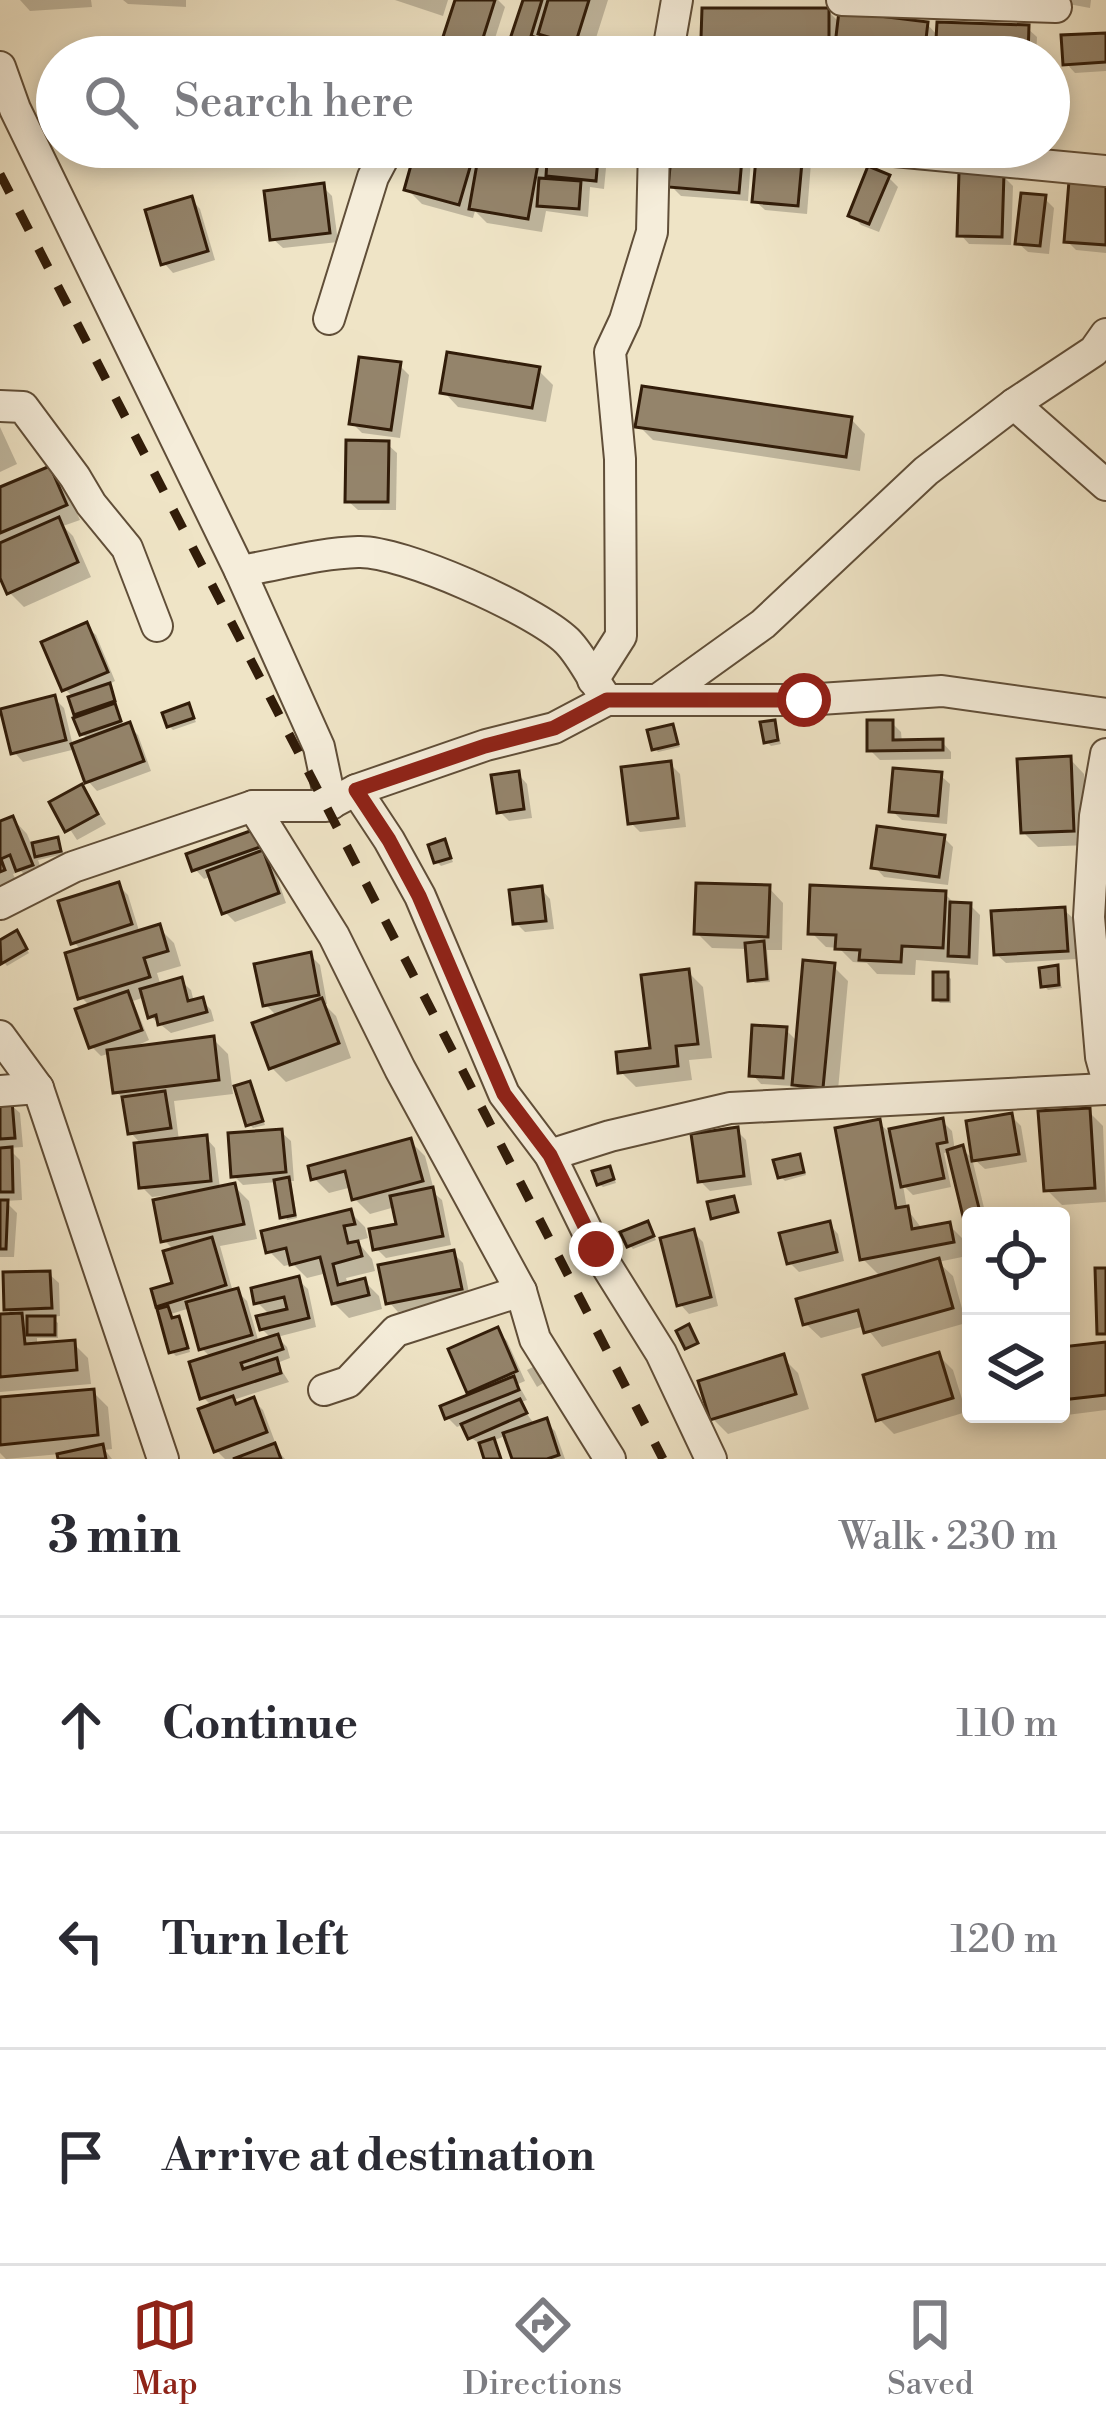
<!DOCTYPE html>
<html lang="en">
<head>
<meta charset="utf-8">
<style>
	:root { --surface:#fff; --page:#f7f7f7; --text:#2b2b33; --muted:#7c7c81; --line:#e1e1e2; --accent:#8f2418 }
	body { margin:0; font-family:"Libre Bodoni",serif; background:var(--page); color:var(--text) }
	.controls { position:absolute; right:36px; bottom:36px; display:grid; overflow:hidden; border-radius:12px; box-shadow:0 6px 18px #0003 }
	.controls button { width:108px; height:108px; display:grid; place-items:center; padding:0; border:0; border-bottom:3px solid var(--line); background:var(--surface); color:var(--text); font:60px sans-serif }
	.stop { position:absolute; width:36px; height:36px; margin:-27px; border:9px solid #8f2418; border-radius:50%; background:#fff }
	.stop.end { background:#8f2418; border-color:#fff; box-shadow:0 3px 12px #0008 }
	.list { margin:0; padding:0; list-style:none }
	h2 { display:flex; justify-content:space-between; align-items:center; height:156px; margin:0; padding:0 48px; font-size:51px }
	h2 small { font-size:39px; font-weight:400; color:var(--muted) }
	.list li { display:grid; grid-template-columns:78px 1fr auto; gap:36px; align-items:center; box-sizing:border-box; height:216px; padding:0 48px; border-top:3px solid var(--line) }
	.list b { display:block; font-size:45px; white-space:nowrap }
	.list em { font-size:39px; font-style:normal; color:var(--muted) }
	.icon { flex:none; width:66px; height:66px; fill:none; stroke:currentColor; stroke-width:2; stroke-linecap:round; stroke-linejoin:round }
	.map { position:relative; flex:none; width:1106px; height:1459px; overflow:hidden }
	.search { position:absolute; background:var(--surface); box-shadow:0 6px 18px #0003; left:36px; right:36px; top:36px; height:132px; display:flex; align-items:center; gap:30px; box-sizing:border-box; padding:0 42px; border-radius:66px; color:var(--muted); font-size:45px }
	.sheet { height:804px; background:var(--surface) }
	nav { display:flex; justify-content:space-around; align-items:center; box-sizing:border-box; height:168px; border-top:3px solid var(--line); background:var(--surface); font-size:33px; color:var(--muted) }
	nav a { display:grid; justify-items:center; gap:6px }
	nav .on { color:var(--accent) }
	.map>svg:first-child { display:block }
	.shadow { fill:#0003 }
	.building { fill:#94846b; stroke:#311c09; stroke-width:3 }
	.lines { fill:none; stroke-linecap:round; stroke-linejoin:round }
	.minor-casing { stroke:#604e38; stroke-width:34 }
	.minor { stroke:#f5edda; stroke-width:30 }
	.rail { stroke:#311c09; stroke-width:9; stroke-dasharray:21 21; stroke-linecap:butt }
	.route { stroke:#8f2418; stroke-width:15 }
</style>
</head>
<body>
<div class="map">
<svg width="1106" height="1459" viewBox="0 0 1106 1459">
	<rect width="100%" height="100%" fill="#efe4c6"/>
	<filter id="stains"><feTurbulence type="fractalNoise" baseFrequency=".00167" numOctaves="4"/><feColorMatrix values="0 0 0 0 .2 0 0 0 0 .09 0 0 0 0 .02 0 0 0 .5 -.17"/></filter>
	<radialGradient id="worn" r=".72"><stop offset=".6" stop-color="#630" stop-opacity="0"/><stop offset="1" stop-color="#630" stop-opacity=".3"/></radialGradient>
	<g class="shadow">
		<path d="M20 0H91L92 7 30 11Z"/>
		<path d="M123 0H186V7L128 4Z"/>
		<path d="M395 0H448L443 16Z"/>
		<path d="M458 0H498L505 7 489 57H461L444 45Z"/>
		<path d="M526 0H608L590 57 568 52 574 57H507Z"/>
		<path d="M1047 0H1091L1090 8Z"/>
		<path d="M828 11 841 24H927L939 37 1027 28 1037 37 1036 57H939L844 43V50L905 57 845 52 719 51 704 37Z"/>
		<path d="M1106 36V71L1075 73 1066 63Z"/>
		<path d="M420 147H541L550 156 551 147H608L604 189 590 187 588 217 546 211 542 232 487 223 475 211 473 218 422 204 407 189Z"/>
		<path d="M675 147 742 148 751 158 748 201 681 196 671 186Z"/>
		<path d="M802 154 811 163 807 214 765 210 755 201Z"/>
		<path d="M1003 176 1013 186 1011 245 969 244 960 234Z"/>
		<path d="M888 177 898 187 879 232 861 225 852 215Z"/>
		<path d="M323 187 332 196 338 242 283 248 273 239Z"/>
		<path d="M1106 187V253L1076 250 1067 241Z"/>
		<path d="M1044 198 1054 208 1049 254 1028 252 1018 243Z"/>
		<path d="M191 199 200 209 215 260 173 273 164 263Z"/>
		<path d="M399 365 409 375 400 438 362 433 352 423Z"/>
		<path d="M538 370 553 385 546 422 458 407 444 392Z"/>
		<path d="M851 419 865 434 860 471 653 440 639 426Z"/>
		<path d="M0 427 17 464 0 472Z"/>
		<path d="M387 444 397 453 396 510H358L348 501Z"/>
		<path d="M49 470 64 484 80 520 63 526 73 536 91 577 24 607 9 592 0 570V491Z"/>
		<path d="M86 626 96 635 115 681 107 685 117 704 113 706 124 727 129 726 138 735 151 771 97 791 88 781 76 749 23 762 14 752 54 698 64 708 73 746 89 740 82 734V719L76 713 74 698 65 689Z"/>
		<path d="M188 707 196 722 173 730 169 726Z"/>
		<path d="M774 723 781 744 771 746 767 742Z"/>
		<path d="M892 723 901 732 902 743 942 742 951 752V759L880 760 870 750Z"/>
		<path d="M672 727 680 747 658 752 655 748Z"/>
		<path d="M1070 759 1084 774 1088 845 1038 847 1023 832Z"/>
		<path d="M670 764 680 774 686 827 640 832 631 823Z"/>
		<path d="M518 774 527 784 532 818 509 821 500 812Z"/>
		<path d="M940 775 950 784 947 824 902 820 892 811Z"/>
		<path d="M82 788 106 824 77 840 53 803Z"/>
		<path d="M13 819 27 834 32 846 57 840 64 854 38 860 45 880 34 884 21 871 13 874 18 885 0 892V824Z"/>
		<path d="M253 833 272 863 286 903 235 922 225 912 212 876 204 879 195 869Z"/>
		<path d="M944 838 953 847 948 885 884 877 875 867Z"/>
		<path d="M444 843 453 862 441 866 437 862Z"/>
		<path d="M118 885 128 895 140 934 159 928 174 943 181 966 157 973 161 986 181 981 191 990 194 1002 202 1000 211 1010 214 1021 171 1033 150 1016 145 997 133 1001 149 1040 128 1050 213 1039 228 1054 233 1094 174 1101 179 1141 206 1138 215 1148 220 1189 234 1186 249 1201 257 1239 220 1246 233 1292 237 1291 247 1301 259 1343 272 1339 262 1329 271 1316 257 1302 298 1280 308 1289 316 1327 277 1337 287 1347 290 1358 277 1363 289 1382 233 1400 239 1406 254 1401 263 1410 275 1442 271 1443 285 1459H225L216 1450 213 1407 203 1397 212 1358 202 1349 190 1308 171 1314 174 1321 182 1323 190 1352 176 1356 172 1352 164 1310 159 1305 176 1285 175 1251 164 1240 172 1195 152 1197 142 1187V1145L131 1133 126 1102 116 1091 111 1053 101 1056 92 1047 91 1007 81 997 82 951 74 942Z"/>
		<path d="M769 888 783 903 782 950H767L770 982 755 983 751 979 748 949 712 948 697 933Z"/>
		<path d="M541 889 550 899 554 929 525 932 516 923Z"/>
		<path d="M945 894 956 905H970L980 915 978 965 916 960 915 975 877 974 867 963 853 962 839 948 826 947 811 932Z"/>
		<path d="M1064 910 1074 919 1076 959 1006 963 996 954Z"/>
		<path d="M16 934 29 953 7 966 0 957V943Z"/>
		<path d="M310 955 320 965 327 1004H324L336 1016 351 1058 286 1082 271 1067 278 1017 266 1005Z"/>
		<path d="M833 966 848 981 837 1101 810 1099 792 1081V1086L761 1084 752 1074 786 1030 799 1043Z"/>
		<path d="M1056 969 1062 988 1048 990 1044 986Z"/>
		<path d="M688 972 703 987 712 1058 689 1060 692 1080 636 1087 621 1072 653 1050Z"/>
		<path d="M947 975 951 979V1003H940L936 999Z"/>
		<path d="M249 1084 265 1125 253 1128 249 1124Z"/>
		<path d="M10 1104 20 1113 23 1147 8 1148 20 1160 22 1200 5 1201 17 1213 14 1257H0V1105Z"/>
		<path d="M1088 1111 1103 1126 1106 1202 1062 1205 1047 1190Z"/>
		<path d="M1011 1116 1021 1126 1027 1162 985 1169 975 1160Z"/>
		<path d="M942 1121 952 1131 955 1151 962 1149 972 1158 986 1216H971L969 1228 950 1152 944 1153 951 1187 913 1195 903 1185 907 1209 923 1230 949 1225 964 1240 967 1256 938 1262 953 1276 966 1323 882 1347 865 1326 821 1338 806 1324 881 1277 862 1258 879 1123 889 1132Z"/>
		<path d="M736 1130 746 1140 752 1185 710 1191 700 1181Z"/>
		<path d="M281 1132 291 1141 294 1181H291L297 1218 287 1220 277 1182 243 1185 234 1176Z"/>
		<path d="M410 1141 425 1156 435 1194 442 1200 451 1245 386 1258 376 1248 399 1226 395 1207 370 1214 355 1199 352 1187 329 1193 314 1178Z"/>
		<path d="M799 1157 806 1175 785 1181 781 1177Z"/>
		<path d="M610 1169 616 1183 603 1187 599 1184Z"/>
		<path d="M350 1212 365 1227 368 1238 357 1241 372 1259 375 1271 346 1278 348 1285 364 1281 379 1296 382 1309 349 1318 334 1303 327 1273 307 1278 293 1264 284 1266 269 1251Z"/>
		<path d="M647 1224 656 1240 633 1249 629 1245Z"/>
		<path d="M829 1224 838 1234 844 1261 799 1272 789 1262Z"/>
		<path d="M693 1232 703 1242 718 1306 689 1314 680 1304Z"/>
		<path d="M453 1253 463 1263 470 1298 398 1312 389 1302Z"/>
		<path d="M49 1274 59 1283 60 1316 51 1317 58 1323V1338H37V1346L74 1344 88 1358 91 1384 0 1392V1317L14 1316 7 1309Z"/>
		<path d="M498 1331 507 1341 525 1381 518 1384 527 1400 519 1403 535 1425 546 1422 555 1431 565 1459H515L507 1435 493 1441 502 1459H487L483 1446 470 1437 464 1424 457 1427 448 1418 472 1396 452 1351Z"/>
		<path d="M1106 1345V1410L1012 1422 1004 1414H1061V1350Z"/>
		<path d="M938 1355 953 1370 966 1412 894 1434 879 1419Z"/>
		<path d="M783 1358 798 1373 809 1409 728 1434 713 1419Z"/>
		<path d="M535 1366 545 1382 537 1387 527 1370Z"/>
		<path d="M93 1392 108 1407 112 1449 105 1450 112 1459H61L60 1454 6 1459 0 1453V1400Z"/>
	</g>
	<g class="building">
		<path d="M455 0H495L477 57 440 46Z"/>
		<path d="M523 0H542L531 36 568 48 565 57H504Z"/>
		<path d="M548 0H589L575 45 538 34Z"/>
		<path d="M702 8H829V38H701Z"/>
		<path d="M839 11 928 22 924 56 835 45Z"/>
		<path d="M937 22 1029 25 1028 57H935Z"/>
		<path d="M1106 33V62L1063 65 1061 35Z"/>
		<path d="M416 147H476L459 205 404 190Z"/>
		<path d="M480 147H541L528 219 469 209Z"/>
		<path d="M548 147H599L596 181 546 176Z"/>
		<path d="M672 147H743L739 193 668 187Z"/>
		<path d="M757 147 803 151 798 206 752 202Z"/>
		<path d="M868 166 890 175 869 224 848 216Z"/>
		<path d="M959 172 1004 173 1002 237 957 236Z"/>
		<path d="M539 178 581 181 579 209 537 206Z"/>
		<path d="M1069 181 1106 184V245L1064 242Z"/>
		<path d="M324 183 330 233 270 240 264 191Z"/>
		<path d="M1021 193 1046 195 1040 246 1015 244Z"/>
		<path d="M192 196 208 251 161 265 145 210Z"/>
		<path d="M447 352 540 367 532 408 440 393Z"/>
		<path d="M359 357 401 362 391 430 349 424Z"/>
		<path d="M642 386 852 417 846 457 635 427Z"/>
		<path d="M346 440 389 441 388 502H345Z"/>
		<path d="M50 466 67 505 0 533V487Z"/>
		<path d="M59 517 78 562 7 594 0 578V543Z"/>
		<path d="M87 622 108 672 62 691 41 642Z"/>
		<path d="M110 683 115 701 74 715 68 697Z"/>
		<path d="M55 695 66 740 11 754 0 709Z"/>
		<path d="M115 703 121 721 80 735 73 718Z"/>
		<path d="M189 703 194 718 167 727 162 713Z"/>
		<path d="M775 720 778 740 764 743 760 722Z"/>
		<path d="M867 720H893V740L943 739V750L867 751Z"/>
		<path d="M130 722 144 761 85 783 71 744Z"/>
		<path d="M673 724 678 744 652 750 647 730Z"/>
		<path d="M1071 756 1074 831 1021 833 1017 759Z"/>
		<path d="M671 761 678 818 628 824 621 767Z"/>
		<path d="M893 768 942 772 938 816 889 812Z"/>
		<path d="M519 771 524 809 497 813 491 775Z"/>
		<path d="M82 784 98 814 65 832 49 802Z"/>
		<path d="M13 816 33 865 16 871 10 855 1 859 5 870 0 872V821Z"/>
		<path d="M877 826 945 835 939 877 871 868Z"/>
		<path d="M253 830 260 847 192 871 186 854Z"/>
		<path d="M58 837 61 851 35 857 32 843Z"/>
		<path d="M445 839 451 858 434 863 428 845Z"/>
		<path d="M263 850 279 893 222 914 207 871Z"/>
		<path d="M119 882 132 924 71 944 58 901Z"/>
		<path d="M696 883 770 885 768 937 694 934Z"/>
		<path d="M810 885 946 891 943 948 902 946 901 962 859 960 860 950 835 949 836 935 808 934Z"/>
		<path d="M542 886 546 921 513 924 509 890Z"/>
		<path d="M950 902 971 903 969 957 948 956Z"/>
		<path d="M1065 907 1068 951 994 955 991 911Z"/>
		<path d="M160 924 168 951 144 958 150 977 78 999 65 953Z"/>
		<path d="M17 930 27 949 1 964 0 940Z"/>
		<path d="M764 941 767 979 748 981 745 943Z"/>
		<path d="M311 952 319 995 263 1006 254 964Z"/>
		<path d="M803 960 835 963 823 1088 792 1085Z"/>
		<path d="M1058 965 1059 985 1041 987 1039 968Z"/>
		<path d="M689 969 698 1044 676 1046 678 1066 618 1073 616 1052 650 1048 641 975Z"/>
		<rect x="933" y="972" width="15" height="28"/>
		<path d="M182 977 188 1001 203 997 207 1012 158 1025 156 1015 148 1018 140 989Z"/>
		<path d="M128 991 142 1030 89 1048 75 1009Z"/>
		<path d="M322 998 339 1043 269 1069 252 1023Z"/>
		<path d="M752 1025 787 1027 783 1078 749 1076Z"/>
		<path d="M214 1036 219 1080 113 1093 107 1050Z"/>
		<path d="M250 1081 263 1121 246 1126 234 1086Z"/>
		<path d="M165 1091 171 1128 128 1134 122 1097Z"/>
		<path d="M12 1101 15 1138 0 1139V1102Z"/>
		<path d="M1090 1108 1095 1188 1044 1191 1038 1111Z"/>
		<path d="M1012 1113 1019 1154 972 1161 966 1121Z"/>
		<path d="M943 1118 947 1142 937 1144 944 1178 901 1187 889 1129Z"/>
		<path d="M880 1119 896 1208 908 1206 912 1229 950 1222 954 1242 860 1260 835 1128Z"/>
		<path d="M738 1127 744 1176 698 1182 691 1134Z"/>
		<path d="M282 1129 286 1172 231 1177 228 1133Z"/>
		<path d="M207 1135 211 1181 139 1188 134 1143Z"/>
		<path d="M411 1138 423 1181 352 1200 345 1171 311 1180 308 1166Z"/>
		<path d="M963 1145 981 1216H971V1228L966 1229 947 1150Z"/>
		<path d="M12 1147 13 1192H0V1148Z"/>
		<path d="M800 1154 804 1172 778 1178 773 1160Z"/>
		<path d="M610 1166 614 1179 597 1185 592 1171Z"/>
		<path d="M289 1177 295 1215 280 1218 274 1180Z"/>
		<path d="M235 1183 244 1224 161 1242 153 1200Z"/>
		<path d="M433 1187 443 1236 373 1250 369 1229 396 1224 390 1196Z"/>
		<path d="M734 1196 738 1212 711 1219 707 1202Z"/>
		<path d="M0 1200H8L6 1249H0Z"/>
		<path d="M351 1209 355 1224 344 1226 348 1243 358 1241 362 1256 333 1264 338 1285 365 1278 369 1295 332 1304 320 1257 290 1265 286 1248 266 1253 261 1231Z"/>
		<path d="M648 1221 654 1236 627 1247 620 1232Z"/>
		<path d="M830 1221 837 1252 787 1264 779 1233Z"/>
		<path d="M694 1229 711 1297 677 1306 660 1238Z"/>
		<path d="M212 1237 226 1285 156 1307 151 1289 172 1283 163 1251Z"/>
		<path d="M454 1250 462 1289 386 1304 378 1265Z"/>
		<path d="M939 1258 953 1308 864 1333 858 1310 803 1325 796 1299Z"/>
		<path d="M1095 1268H1106V1334H1097Z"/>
		<path d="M50 1271 52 1308 4 1310 3 1272Z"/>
		<path d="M299 1276 309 1318 260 1330 256 1316 287 1309 284 1297 254 1304 251 1288Z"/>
		<path d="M238 1288 252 1335 199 1350 186 1302Z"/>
		<path d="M168 1306 172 1318 179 1316 188 1348 169 1353 157 1309Z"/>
		<path d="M22 1313 25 1344 75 1340 77 1370 0 1377V1314Z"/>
		<rect x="27" y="1316" width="28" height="19"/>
		<path d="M689 1324 698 1343 685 1349 676 1331Z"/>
		<path d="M498 1327 517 1371 467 1393 448 1349Z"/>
		<path d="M278 1334 283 1349 241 1363 243 1369 277 1358 281 1373 200 1399 189 1362Z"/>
		<path d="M1106 1342V1395L1061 1400V1347Z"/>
		<path d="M939 1352 953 1398 876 1421 863 1375Z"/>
		<path d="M784 1354 796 1394 710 1420 698 1381Z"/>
		<path d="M514 1376 519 1390 445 1419 440 1406Z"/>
		<path d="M94 1389 98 1435 0 1445V1397Z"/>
		<path d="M233 1396 236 1404 254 1397 267 1432 214 1452 198 1409Z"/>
		<path d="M520 1399 527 1413 468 1439 461 1424Z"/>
		<path d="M547 1418 559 1455 547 1459H512L503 1433Z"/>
		<path d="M494 1438 501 1459H484L479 1443Z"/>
		<path d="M275 1443 281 1459H233Z"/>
		<path d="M103 1444 106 1459H58L57 1454Z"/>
	</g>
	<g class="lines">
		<g class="minor-casing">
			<g id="minor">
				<path d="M842 0 1056 7"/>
				<path d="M667 57 677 0"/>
				<path d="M0 67 15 109 240 571 319 747 331 804"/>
				<path d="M852 147 1106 171"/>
				<path d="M329 319 373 177 389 147"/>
				<path d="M1014 404 1106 485"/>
				<path d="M0 406 23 407 75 477 91 504 127 548 157 626"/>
				<path d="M240 571C278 565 319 553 358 552 401 550 535 610 567 641 581 655 592 678 603 694"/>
				<path d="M593 680 621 636 620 459 610 352 625 320 652 232 654 147"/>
				<path d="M660 698 763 624 926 471 1014 404 1094 351 1106 334"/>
				<path d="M1106 754 1095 816 1089 917 1101 1057 1106 1075"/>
				<path d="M356 790 389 840 420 896 504 1094 550 1155 596 1249 661 1353 711 1459"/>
				<path d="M253 806 334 936 400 1069 521 1291 535 1339 610 1459"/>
				<path d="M0 904 73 867 253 806H326L356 790 486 745 554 728 607 700H804L942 691 1106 714"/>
				<path d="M0 1036 38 1088 163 1459"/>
				<path d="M0 1091 38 1088"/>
				<path d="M550 1155 610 1136 730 1108 1106 1089"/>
				<path d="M324 1390 348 1382 396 1331 521 1291"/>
			</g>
		</g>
		<use href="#minor" class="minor"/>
		<path class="rail" d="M0 174 663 1459"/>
	</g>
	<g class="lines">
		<path class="route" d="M596 1249 550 1155 504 1094 419 896 389 840 356 790 485 746 554 728 607 700H804"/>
	</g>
	<rect width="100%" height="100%" filter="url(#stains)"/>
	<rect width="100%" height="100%" fill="url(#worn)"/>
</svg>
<div class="controls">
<button><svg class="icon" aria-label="locate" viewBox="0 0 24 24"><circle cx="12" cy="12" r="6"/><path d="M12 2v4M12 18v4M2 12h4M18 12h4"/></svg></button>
<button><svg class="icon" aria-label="layers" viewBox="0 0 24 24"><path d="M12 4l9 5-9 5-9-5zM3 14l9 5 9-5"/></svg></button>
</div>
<div class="stop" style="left:804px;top:700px"></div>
<div class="stop end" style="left:596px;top:1249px"></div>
<div class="search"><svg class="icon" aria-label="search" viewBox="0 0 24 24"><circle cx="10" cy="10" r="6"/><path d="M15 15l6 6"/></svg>Search here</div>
</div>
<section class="sheet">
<h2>3 min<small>Walk · 230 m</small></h2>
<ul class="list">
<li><svg class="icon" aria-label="ahead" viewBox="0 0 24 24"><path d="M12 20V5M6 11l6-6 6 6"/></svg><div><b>Continue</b></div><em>110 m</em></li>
<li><svg class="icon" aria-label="left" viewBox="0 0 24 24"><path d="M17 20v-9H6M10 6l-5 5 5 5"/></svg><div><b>Turn left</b></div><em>120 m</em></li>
<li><svg class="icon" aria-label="arrive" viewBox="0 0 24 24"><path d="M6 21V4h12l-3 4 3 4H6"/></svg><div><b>Arrive at destination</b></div></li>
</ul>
</section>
<nav>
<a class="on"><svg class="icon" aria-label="map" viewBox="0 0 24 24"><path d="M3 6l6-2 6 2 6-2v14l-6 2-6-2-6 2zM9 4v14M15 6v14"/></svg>Map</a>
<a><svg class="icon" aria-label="directions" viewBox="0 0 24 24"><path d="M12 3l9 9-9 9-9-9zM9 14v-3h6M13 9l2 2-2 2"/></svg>Directions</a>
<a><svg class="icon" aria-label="saved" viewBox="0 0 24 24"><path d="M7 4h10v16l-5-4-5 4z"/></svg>Saved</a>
</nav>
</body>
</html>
